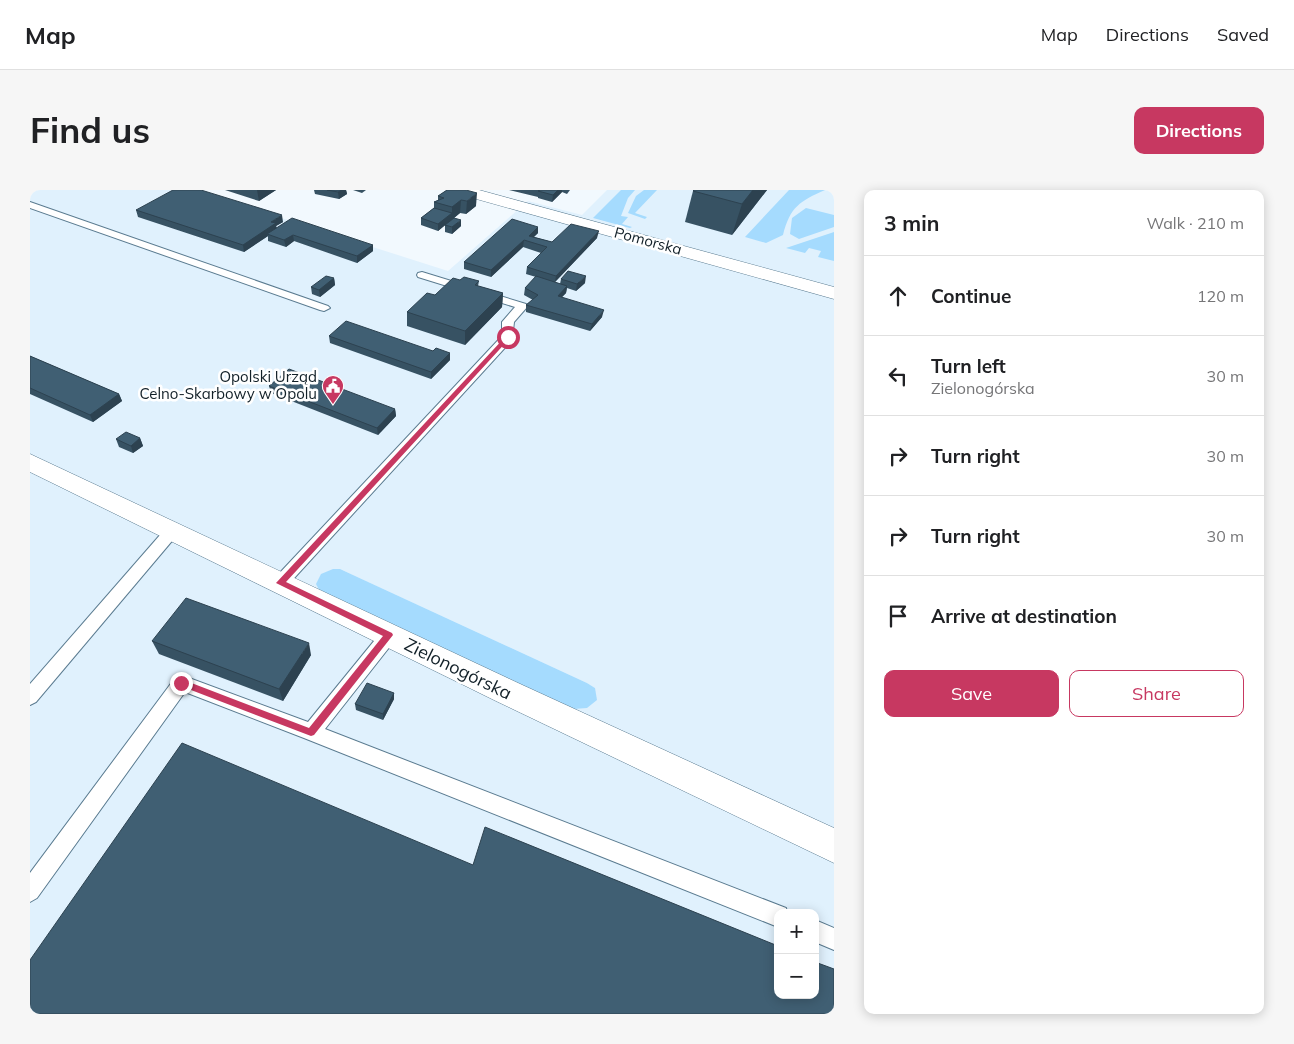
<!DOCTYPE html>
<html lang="en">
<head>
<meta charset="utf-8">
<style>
	:root { --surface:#fff; --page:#f6f6f6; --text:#202124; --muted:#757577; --line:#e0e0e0; --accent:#c73861 }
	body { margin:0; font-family:Mulish,sans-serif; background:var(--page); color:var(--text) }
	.controls { position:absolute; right:15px; bottom:15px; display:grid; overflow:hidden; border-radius:10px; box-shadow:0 2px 12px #0003 }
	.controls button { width:45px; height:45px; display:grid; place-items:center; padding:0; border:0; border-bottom:1px solid var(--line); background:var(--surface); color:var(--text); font:25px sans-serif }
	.stop { position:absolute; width:15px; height:15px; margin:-11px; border:4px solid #c73861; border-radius:50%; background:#fff }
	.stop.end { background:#c73861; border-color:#fff; box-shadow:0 1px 5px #0008 }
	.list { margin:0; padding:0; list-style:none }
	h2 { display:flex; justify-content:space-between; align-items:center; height:65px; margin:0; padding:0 20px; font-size:21px }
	h2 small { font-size:16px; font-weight:400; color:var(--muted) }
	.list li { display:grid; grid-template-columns:32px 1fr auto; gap:15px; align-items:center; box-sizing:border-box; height:80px; padding:0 20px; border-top:1px solid var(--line) }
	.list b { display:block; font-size:19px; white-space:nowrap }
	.list p { margin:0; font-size:16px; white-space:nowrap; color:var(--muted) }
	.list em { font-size:16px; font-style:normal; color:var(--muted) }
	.actions { display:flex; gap:10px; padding:15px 20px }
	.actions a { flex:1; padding:11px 0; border:1px solid var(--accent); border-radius:10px; text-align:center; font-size:18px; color:var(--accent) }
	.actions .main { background:var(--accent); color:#fff }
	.icon { flex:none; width:28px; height:28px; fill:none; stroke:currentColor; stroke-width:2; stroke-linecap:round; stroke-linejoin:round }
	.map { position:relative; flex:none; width:804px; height:824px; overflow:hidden; border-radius:10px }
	header { display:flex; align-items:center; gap:30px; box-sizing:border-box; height:70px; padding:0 25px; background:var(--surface); border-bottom:1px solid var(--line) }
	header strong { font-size:24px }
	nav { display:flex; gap:28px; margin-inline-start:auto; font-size:18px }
	.intro { display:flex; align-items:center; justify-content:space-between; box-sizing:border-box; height:120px; padding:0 30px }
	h1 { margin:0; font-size:35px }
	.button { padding:12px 22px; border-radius:10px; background:var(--accent); color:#fff; font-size:18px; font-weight:700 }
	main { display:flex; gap:30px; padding:0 30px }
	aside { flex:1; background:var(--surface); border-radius:10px; box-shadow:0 2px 12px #0003 }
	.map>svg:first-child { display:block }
	.built { fill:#e0f1fd; fill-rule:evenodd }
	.green { fill:#a5dbfe }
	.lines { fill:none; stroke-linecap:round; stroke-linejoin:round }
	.service-casing { stroke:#5a7b90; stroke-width:2 }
	.minor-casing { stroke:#5a7b90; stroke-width:1 }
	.service { fill:#fff; fill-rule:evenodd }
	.minor { fill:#fff; fill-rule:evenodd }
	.wall { fill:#375263 }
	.shaded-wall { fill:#2d4250 }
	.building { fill:#405f73; stroke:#2d4250 }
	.route { fill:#c73861 }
	.labels { text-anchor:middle; stroke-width:5; stroke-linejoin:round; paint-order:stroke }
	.far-street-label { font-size:15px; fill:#122028; stroke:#fff }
	.far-poi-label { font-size:15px; fill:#122028; stroke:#fff; text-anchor:end }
	.street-label { font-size:18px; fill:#122028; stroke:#fff }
</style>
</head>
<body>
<header>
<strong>Map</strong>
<nav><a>Map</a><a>Directions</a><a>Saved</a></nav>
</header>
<div class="intro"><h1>Find us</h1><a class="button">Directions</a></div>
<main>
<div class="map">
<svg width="804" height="824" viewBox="0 0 804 824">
	<rect width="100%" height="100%" fill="#f2f9fe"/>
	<path class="built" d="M0 0H164L418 81 498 11 552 25 577 0H804V824H0ZM310 379 557 493 565 498 557 518H548ZM748 723H785V805H748Z"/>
	<g class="green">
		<path d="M591 0H605L598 8 591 26 598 27 592 34 602 37 600 38 563 28Z"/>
		<path d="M614 0H627L605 23 617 27 615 29 598 23 606 6Z"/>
		<path d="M759 0H795C770 11 760 17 753 45L736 53 715 47Z"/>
		<path d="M776 18 804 25V37L769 49 760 44 762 28Z"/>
		<path d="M804 42V71L788 67 791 61 779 58 775 63 756 58Z"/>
		<path d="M303 379H310L557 493 565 498 567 510 557 518 517 521 297 415 286 394 291 384Z"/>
	</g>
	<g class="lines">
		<g class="service-casing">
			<g id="service">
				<path d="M0 12 298 116 300 118 294 121 290 120 0 18Z"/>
				<path d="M392 82 496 114 498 116 484 132 482 150 256 397 250 399 244 397 242 393 244 389 472 146V132L485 117 388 87 387 85 388 83Z"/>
				<path d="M142 336 147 337 150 341 147 345 6 512 0 515V494L137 337Z"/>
				<path d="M359 438 365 440 367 445 365 450 295 539 756 718 757 723H748V737L274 548 155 502 7 708 0 712V683L145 488 151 485 278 532 353 440Z"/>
				<path d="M785 730 804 738V760L785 752Z"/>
			</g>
		</g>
		<g class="minor-casing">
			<g id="minor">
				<path d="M423 0H449L804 97V109L425 3Z"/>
				<path d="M0 264 488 493 804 638V673L466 511 0 282Z"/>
			</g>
		</g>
		<use href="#service" class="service"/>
		<use href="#minor" class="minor"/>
	</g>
	<g class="wall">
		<path d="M195 0H246L229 11Z"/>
		<path d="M284 0H316L317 4 309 9 285 4Z"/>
		<path d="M323 0H336L332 3Z"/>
		<path d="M417 0 446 16 436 24 430 23 424 28 431 36 422 44 415 42V35L421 30 408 41 391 35V28L404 18V12L408 10V6Z"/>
		<path d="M479 0H540L537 4 532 2 522 12 508 8V7Z"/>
		<path d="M664 0H737L702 45 655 32 663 1Z"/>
		<path d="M106 20 253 32 246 36 247 38 343 55V61L327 73 264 51 256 57 238 51V46L214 62 108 27Z"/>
		<path d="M508 37V43L504 47 522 52 567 48 525 92 530 94 531 89 555 93 546 101 537 98 536 103 532 107 572 127 560 141 496 122V115L503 110 494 105 495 98 506 87 496 84 497 77 511 63 493 57 461 87 434 79V72Z"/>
		<path d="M304 88 305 95 290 107 282 104 281 97Z"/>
		<path d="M430 90 449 91 448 96 473 103 472 117 435 155 377 136V122Z"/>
		<path d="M299 146 403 161 420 163V170L401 189 300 153Z"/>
		<path d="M0 166 89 204 92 211 63 232 0 204Z"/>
		<path d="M239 196 365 219 366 226 348 245 241 203Z"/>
		<path d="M110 248 113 256 103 263 89 257 86 249Z"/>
		<path d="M122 451 281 465 253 511 129 464Z"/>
		<path d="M364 503V509L353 530 326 520 325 514Z"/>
	</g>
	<g class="shaded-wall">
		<path d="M227 0H246L229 11Z"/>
		<path d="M312 0H316L317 4 309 9 308 2Z"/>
		<path d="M528 0H532V2L522 12 523 5Z"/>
		<path d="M723 0H737L702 45 712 14Z"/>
		<path d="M447 3 446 16 436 24 437 11Z"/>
		<path d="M431 10 430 23 408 41V34L422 23V17Z"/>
		<path d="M252 25 253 32 246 36 247 40 237 44 238 46 214 62 213 55 241 32Z"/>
		<path d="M431 30V36L422 44V37Z"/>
		<path d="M508 37V43L498 52 499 46Z"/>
		<path d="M569 41 567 48 525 92 526 86Z"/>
		<path d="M263 45 264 51 256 57 254 50Z"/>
		<path d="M494 50 493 57 461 87V80Z"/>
		<path d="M343 55V61L327 73V66Z"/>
		<path d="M556 86 555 93 546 101 547 94Z"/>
		<path d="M304 88 305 95 290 107 289 100Z"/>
		<path d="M537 96 536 103 527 112 528 106Z"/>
		<path d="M473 103 472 117 435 155V141Z"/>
		<path d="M574 120 572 127 560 141 562 134Z"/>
		<path d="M420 163V170L401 189V182Z"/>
		<path d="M89 204 92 211 63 232 60 225Z"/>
		<path d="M365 219 366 226 348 245 347 238Z"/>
		<path d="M110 248 113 256 103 263 101 256Z"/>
		<path d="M279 453 281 465 253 511 249 499Z"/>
		<path d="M364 503V509L353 530V524Z"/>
	</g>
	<g class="building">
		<path d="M143 0H171L252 25 241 32 246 33 213 55 106 20Z"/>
		<path d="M297 0H312L308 2Z"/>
		<path d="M417 0H436L447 3 437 11 431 10 422 17 404 12 414 8 408 6Z"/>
		<path d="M510 0H528L523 5 508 1Z"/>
		<path d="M664 0H723L712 14 663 1Z"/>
		<path d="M404 18 422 23 408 34 391 28Z"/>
		<path d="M262 28 343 55 327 66 263 45 254 50 237 44Z"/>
		<path d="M424 28 431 30 422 37 415 35Z"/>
		<path d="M482 29 508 37 499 46 522 52 541 34 569 41 526 86 497 77 517 57 494 50 461 80 434 72Z"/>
		<path d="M538 81 556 86 547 94 531 89Z"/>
		<path d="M296 86 304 88 289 100 281 97Z"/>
		<path d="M506 86 537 96 528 106 574 120 562 134 496 115 508 105 495 98Z"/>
		<path d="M434 87 449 91 445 95 473 103 435 141 377 122 397 103 405 105 423 88 430 90Z"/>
		<path d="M316 131 403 161 406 158 420 163 401 182 299 146Z"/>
		<path d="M0 166 89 204 60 225 0 198Z"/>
		<path d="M259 179 365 219 347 238 239 196Z"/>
		<path d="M96 242 110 248 101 256 86 249Z"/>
		<path d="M156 408 279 453 249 499 122 451Z"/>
		<path d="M337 493 364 503 353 524 325 514Z"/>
		<path d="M152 553 443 675 455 637 748 756V805H785V772L804 779V824H0V770Z"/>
	</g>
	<path class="route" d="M476 146 481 147 256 392 362 443 363 445 284 545 281 546 148 495V490L151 489 279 538 353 446 246 393Z"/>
	<defs>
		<g id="civic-pin" transform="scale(1.125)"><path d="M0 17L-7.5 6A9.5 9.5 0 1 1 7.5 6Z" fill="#c73861" stroke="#fff"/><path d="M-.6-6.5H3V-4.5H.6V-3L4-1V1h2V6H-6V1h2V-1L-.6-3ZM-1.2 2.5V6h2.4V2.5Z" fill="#fff"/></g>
	</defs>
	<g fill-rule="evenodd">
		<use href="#civic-pin" x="303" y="196"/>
	</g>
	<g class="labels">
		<g class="far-street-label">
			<text transform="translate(618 51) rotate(15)" y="5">Pomorska</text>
		</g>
		<g class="far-poi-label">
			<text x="287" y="192">Opolski Urząd<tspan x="287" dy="17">Celno-Skarbowy w Opolu</tspan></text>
		</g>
		<g class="street-label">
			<text transform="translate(428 479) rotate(26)" y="6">Zielonogórska</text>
		</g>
	</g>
</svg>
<div class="controls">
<button>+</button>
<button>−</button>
</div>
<div class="stop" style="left:478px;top:147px"></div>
<div class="stop end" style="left:151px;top:493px"></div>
</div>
<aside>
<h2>3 min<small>Walk · 210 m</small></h2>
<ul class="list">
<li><svg class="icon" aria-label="ahead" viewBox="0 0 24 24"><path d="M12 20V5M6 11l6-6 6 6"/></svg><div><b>Continue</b></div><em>120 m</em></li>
<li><svg class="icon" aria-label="left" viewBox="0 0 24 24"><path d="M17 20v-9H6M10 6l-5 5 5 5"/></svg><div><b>Turn left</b><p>Zielonogórska</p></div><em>30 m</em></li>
<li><svg class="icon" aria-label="right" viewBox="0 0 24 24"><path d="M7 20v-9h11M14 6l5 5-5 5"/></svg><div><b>Turn right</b></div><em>30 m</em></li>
<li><svg class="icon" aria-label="right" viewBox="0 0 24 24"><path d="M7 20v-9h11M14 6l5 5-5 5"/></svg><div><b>Turn right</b></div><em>30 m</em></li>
<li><svg class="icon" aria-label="arrive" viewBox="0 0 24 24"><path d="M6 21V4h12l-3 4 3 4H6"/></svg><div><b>Arrive at destination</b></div></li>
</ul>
<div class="actions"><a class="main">Save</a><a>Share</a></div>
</aside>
</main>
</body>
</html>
